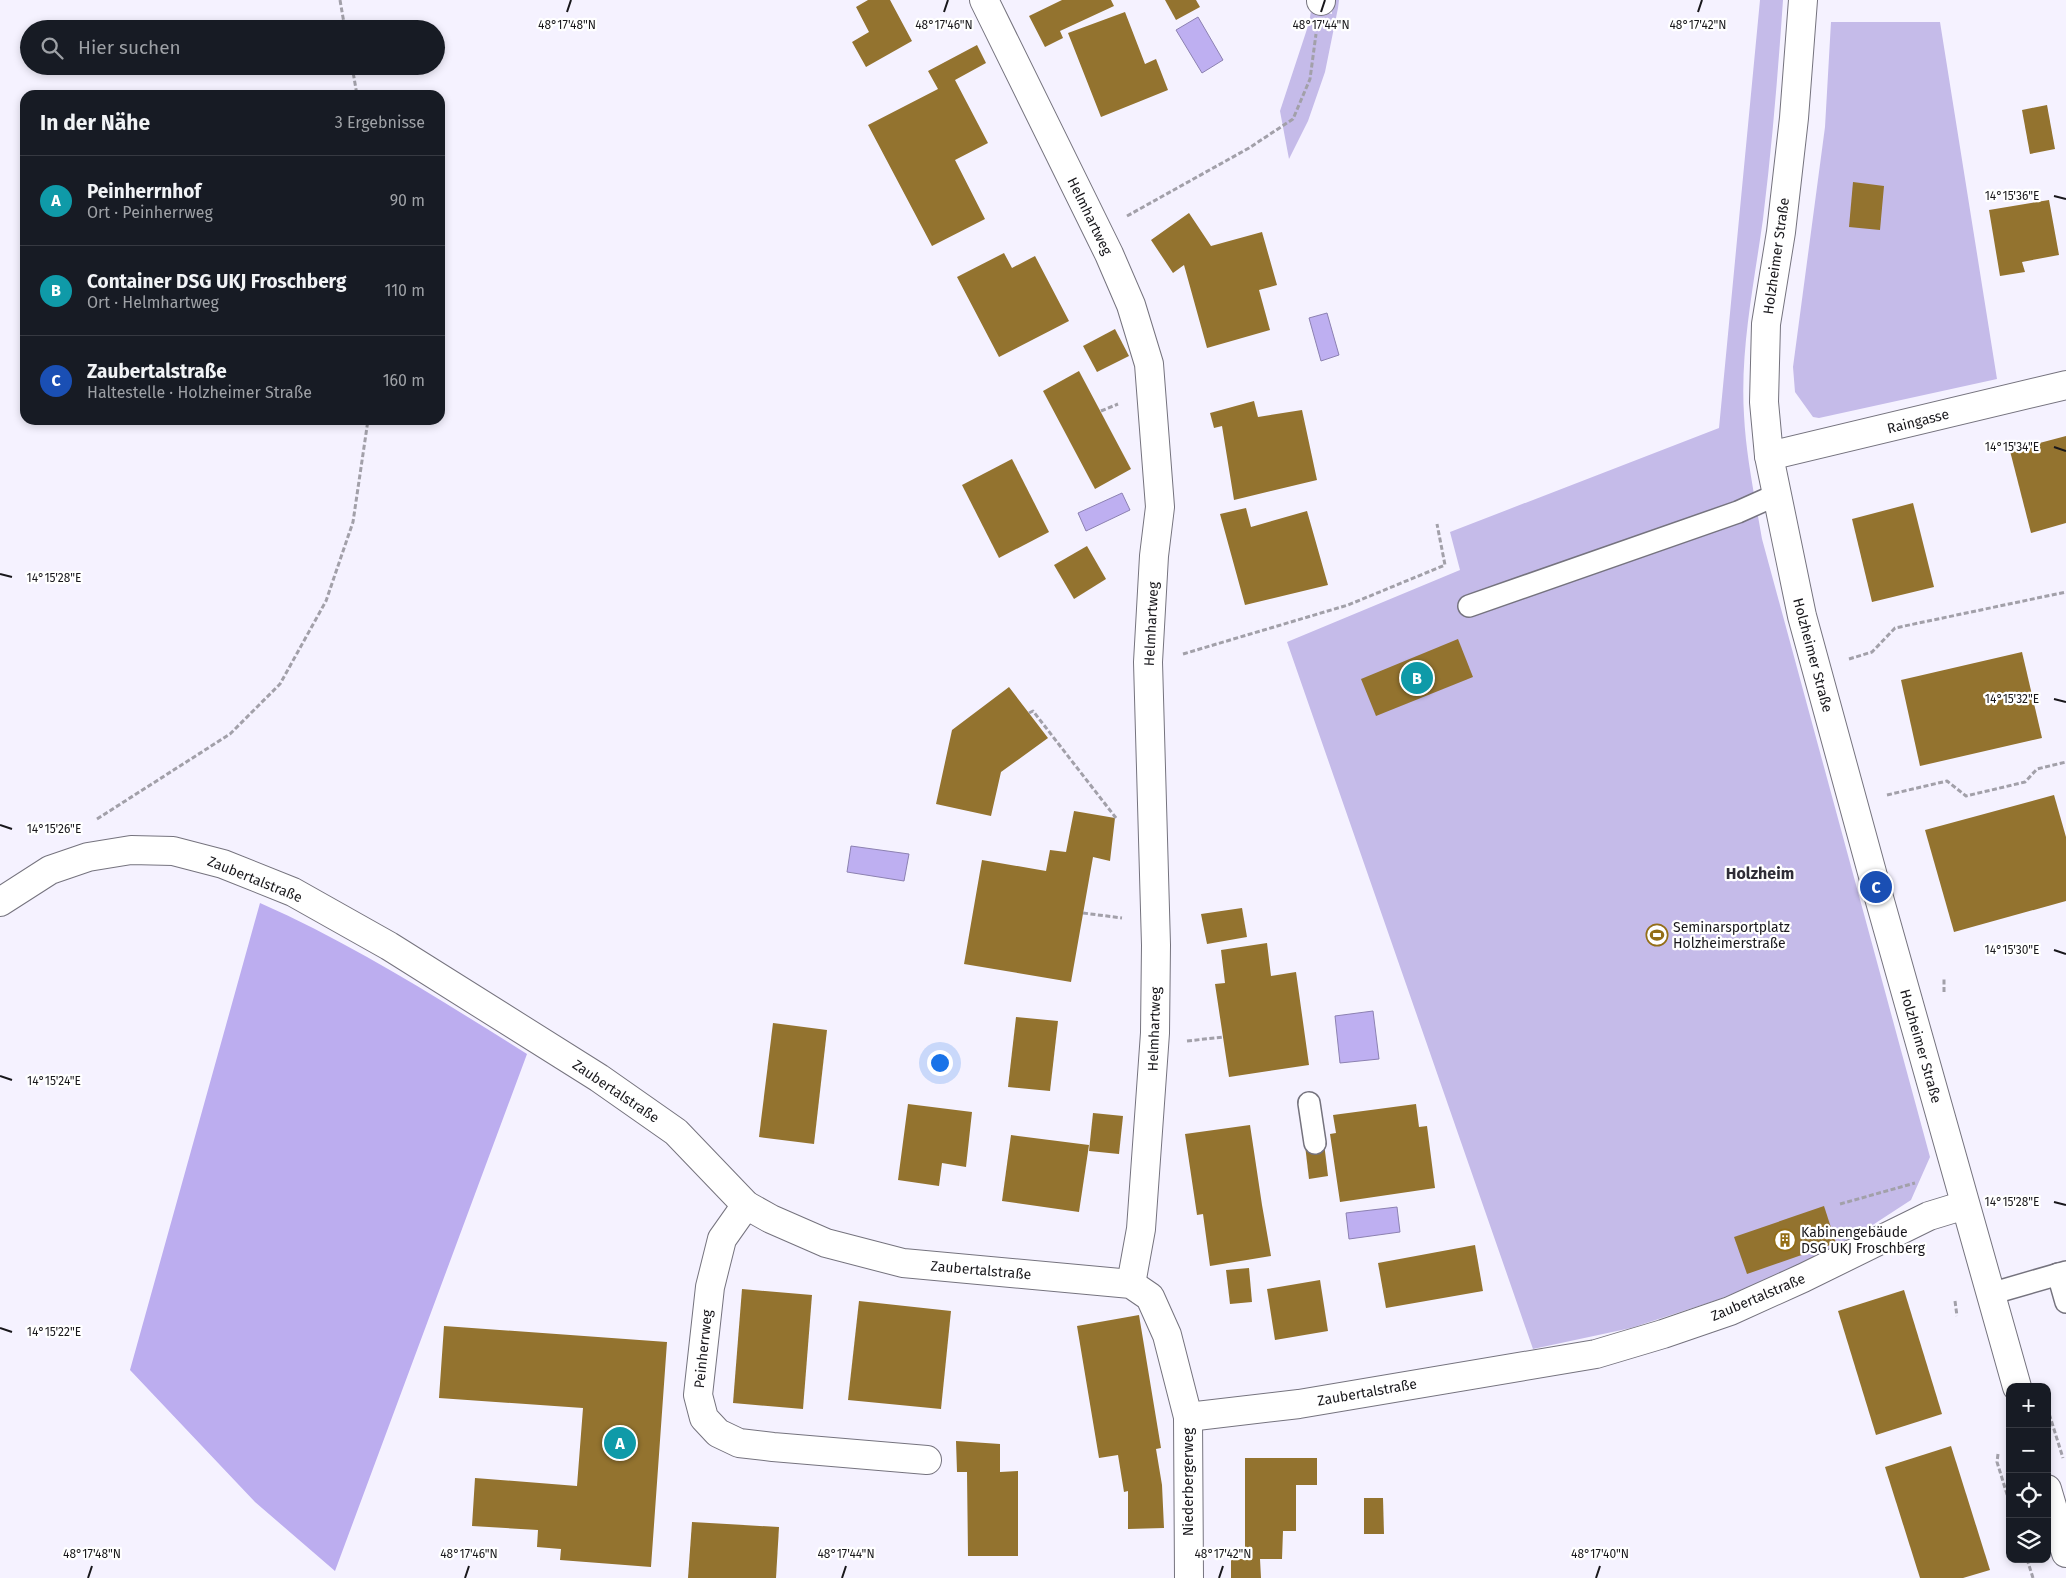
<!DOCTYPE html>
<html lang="de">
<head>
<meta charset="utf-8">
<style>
	:root { --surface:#171b24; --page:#20242c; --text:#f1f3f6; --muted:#9ea1a6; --line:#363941; --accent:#0f766e }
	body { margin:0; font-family:"Fira Sans",sans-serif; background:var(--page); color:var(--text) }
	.controls { position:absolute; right:15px; bottom:15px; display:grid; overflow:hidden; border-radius:10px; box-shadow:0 2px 8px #0003 }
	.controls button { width:45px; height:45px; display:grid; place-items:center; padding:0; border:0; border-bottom:1px solid var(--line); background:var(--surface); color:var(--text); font:25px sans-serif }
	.you { position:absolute; left:939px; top:1062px; width:18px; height:18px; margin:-12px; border:4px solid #fff; border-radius:50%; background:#1a73e8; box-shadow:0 0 0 8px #1a73e833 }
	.badge { display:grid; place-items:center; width:32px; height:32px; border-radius:50%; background:var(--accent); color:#fff; font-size:16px; font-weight:700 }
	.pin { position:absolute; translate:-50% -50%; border:2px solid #fff; box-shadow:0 1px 5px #0006 }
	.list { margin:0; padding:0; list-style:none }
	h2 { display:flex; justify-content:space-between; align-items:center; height:65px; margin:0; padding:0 20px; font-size:21px }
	h2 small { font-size:16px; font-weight:400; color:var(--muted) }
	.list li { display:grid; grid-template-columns:32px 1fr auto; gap:15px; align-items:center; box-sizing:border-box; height:90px; padding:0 20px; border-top:1px solid var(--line) }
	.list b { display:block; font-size:19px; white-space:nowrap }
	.list p { margin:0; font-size:16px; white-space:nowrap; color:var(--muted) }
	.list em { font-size:16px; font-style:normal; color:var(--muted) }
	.icon { flex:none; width:28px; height:28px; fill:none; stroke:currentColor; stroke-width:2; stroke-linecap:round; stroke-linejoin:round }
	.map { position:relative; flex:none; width:2066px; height:1578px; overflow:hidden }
	.search { position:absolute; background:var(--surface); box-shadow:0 2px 8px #0003; left:20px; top:20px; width:425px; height:55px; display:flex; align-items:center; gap:12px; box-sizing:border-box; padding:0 18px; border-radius:28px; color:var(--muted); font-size:19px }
	.panel { position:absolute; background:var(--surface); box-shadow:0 2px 8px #0003; left:20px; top:90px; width:425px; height:335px; border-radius:15px }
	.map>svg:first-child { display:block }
	.green { fill:#c5bbe9 }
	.forest { fill:#bcadef }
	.water { fill:#beaff1; stroke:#8c81b1 }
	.building { fill:#93732f }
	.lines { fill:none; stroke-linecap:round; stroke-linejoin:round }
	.service-casing { stroke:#75737e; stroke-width:24 }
	.minor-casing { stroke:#75737e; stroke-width:30 }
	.tertiary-casing { stroke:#75737e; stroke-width:30 }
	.path { stroke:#a2a0a9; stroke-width:3; stroke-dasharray:5 2.5; stroke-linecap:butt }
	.service { stroke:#fff; stroke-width:21 }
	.minor { stroke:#fff; stroke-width:28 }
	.tertiary { stroke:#fff; stroke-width:28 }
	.ticks { fill:none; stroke:#18171b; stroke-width:2 }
	.labels { text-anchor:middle; stroke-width:4.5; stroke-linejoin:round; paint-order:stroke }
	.street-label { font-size:14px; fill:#18171b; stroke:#fff }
	.poi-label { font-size:14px; fill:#18171b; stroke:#fff; text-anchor:start }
	.quarter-label { font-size:16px; font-weight:bold; fill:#2f2d37; stroke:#fff }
	.ticks-label { font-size:12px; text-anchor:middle; fill:#18171b; stroke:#fff; stroke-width:4.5; stroke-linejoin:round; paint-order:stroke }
</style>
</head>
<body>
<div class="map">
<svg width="2066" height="1578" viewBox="0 0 2066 1578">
	<rect width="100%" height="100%" fill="#f5f2ff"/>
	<g class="green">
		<path d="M1332 0H1339L1338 8 1325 72 1308 121 1289 159 1280 111 1309 23 1311 11 1332 14Z"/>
		<path d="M1760 0H1783C1778 73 1772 146 1763 219 1754 284 1740 349 1744 415 1746 456 1755 498 1762 539L1930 1157 1911 1200 1845 1243 1786 1272 1717 1300 1631 1328 1533 1349 1287 642 1460 570 1450 532 1719 428Z"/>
		<path d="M1831 22H1940L1997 379 1819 418 1813 417 1795 392 1793 367 1825 127Z"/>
	</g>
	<path class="forest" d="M260 903C355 945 439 999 527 1054L335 1571 255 1502 130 1370Z"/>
	<g class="water">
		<path d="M1198 17 1223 60 1202 73 1176 30Z"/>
		<path d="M1327 313 1339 355 1321 361 1309 318Z"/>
		<path d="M1122 493 1130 510 1086 531 1078 513Z"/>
		<path d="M851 846 909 854 904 881 847 872Z"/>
		<path d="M1373 1011 1379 1059 1340 1063 1335 1016Z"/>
		<path d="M1397 1207 1400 1232 1349 1239 1346 1213Z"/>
	</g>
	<g class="building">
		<path d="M868 0H890L912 41 866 67 852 42 869 32 856 7Z"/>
		<path d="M1062 0H1111L1114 6 1060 31 1063 38 1045 47 1029 16Z"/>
		<path d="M1165 0H1196L1200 7 1176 20Z"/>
		<path d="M1125 12 1145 64 1156 59 1168 90 1101 117 1068 33Z"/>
		<path d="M977 45 986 63 955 80 988 143 955 160 985 219 932 246 868 125 938 89 928 71Z"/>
		<path d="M2047 105 2055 149 2030 154 2022 110Z"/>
		<path d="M1853 182 1884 186 1880 230 1849 227Z"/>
		<path d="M2049 200 2059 255 2022 262 2025 272 2000 276 1989 210Z"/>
		<path d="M1189 213 1211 246 1262 232 1277 285 1259 290 1270 330 1207 348 1184 265 1173 273 1151 240Z"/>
		<path d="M1004 253 1012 268 1035 256 1069 321 999 357 957 277Z"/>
		<path d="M1115 329 1129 356 1097 372 1083 346Z"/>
		<path d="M1079 371 1131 469 1095 489 1043 391Z"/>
		<path d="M1254 401 1258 417 1302 410 1317 480 1234 500 1222 426 1214 428 1210 413Z"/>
		<path d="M2066 436V523L2031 533 2010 451Z"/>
		<path d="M1012 459 1049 532 999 558 962 485Z"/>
		<path d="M1913 503 1934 587 1872 602 1852 519Z"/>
		<path d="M1246 508 1251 527 1307 511 1328 585 1245 605 1220 514Z"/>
		<path d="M1087 546 1106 579 1074 599 1054 565Z"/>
		<path d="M1458 639 1473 677 1376 716 1361 679Z"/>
		<path d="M2022 652 2042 738 1920 766 1901 680Z"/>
		<path d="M1009 687 1048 738 1001 772 991 816 936 804 952 730Z"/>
		<path d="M2054 795 2066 837V901L1954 932 1925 830Z"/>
		<path d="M1074 811 1115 818 1110 861 1093 857 1071 982 964 964 982 860 1046 871 1050 850 1066 852Z"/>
		<path d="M1242 908 1247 937 1207 944 1201 914Z"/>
		<path d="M1267 943 1271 976 1296 972 1309 1065 1229 1077 1215 984 1225 983 1221 950Z"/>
		<path d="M1016 1017 1058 1021 1050 1091 1008 1087Z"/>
		<path d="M773 1023 827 1030 814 1144 759 1137Z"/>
		<path d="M908 1104 972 1112 966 1167 942 1163 939 1186 898 1180Z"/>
		<path d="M1416 1104 1419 1127 1427 1126 1435 1188 1340 1202 1330 1134 1336 1133 1333 1115Z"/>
		<path d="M1093 1113 1123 1116 1119 1154 1089 1151Z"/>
		<path d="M1250 1125 1262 1205 1271 1256 1210 1266 1203 1214 1197 1215 1185 1134Z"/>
		<path d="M1011 1135 1089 1145 1079 1212 1002 1201Z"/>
		<path d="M1324 1143 1328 1176 1309 1179 1305 1145Z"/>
		<path d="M1824 1206 1836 1243 1747 1274 1734 1237Z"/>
		<path d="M1475 1245 1483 1291 1386 1308 1378 1263Z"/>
		<path d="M1249 1268 1252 1302 1230 1304 1226 1270Z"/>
		<path d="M1320 1280 1328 1331 1275 1340 1267 1289Z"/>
		<path d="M742 1289 812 1295 803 1409 733 1403Z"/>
		<path d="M1904 1290 1942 1414 1876 1435 1838 1311Z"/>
		<path d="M859 1301 951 1311 941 1409 848 1400Z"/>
		<path d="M1139 1315 1161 1448 1156 1449 1162 1485 1164 1528 1128 1529V1491L1124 1492 1118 1455 1099 1458 1077 1326Z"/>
		<path d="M444 1326 667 1342 651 1567 560 1560 561 1549 537 1547 538 1530 472 1526 475 1478 577 1486 583 1408 439 1398Z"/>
		<path d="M956 1441 1000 1444V1472L1018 1471V1556H968L967 1472H957Z"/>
		<path d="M1951 1446 1990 1570 1963 1578H1920L1885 1467Z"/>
		<path d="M1245 1458H1317V1485H1296V1531H1283L1282 1559H1260L1261 1578H1231V1559H1245Z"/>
		<path d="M1364 1498H1383L1384 1534H1364Z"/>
		<path d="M692 1522 779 1527 776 1578H688Z"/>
	</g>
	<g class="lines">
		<g class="service-casing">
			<g id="service">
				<path d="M1469 606 1738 512 1776 495"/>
				<path d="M1309 1103 1315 1143"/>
				<path d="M2058 1274 2066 1302"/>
				<path d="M1990 1294 2066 1272"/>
			</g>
		</g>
		<g class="minor-casing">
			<g id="minor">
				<path d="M984 0 1109 254 1131 305 1149 364 1160 507 1154 556 1148 662 1156 945 1155 1033 1141 1229 1131 1284"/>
				<path d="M1321 1V0"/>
				<path d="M1769 456 2066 385"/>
				<path d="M0 902 50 870 88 857 131 850 173 851 223 864 293 892 389 946 599 1078 676 1132 746 1205 771 1219 826 1243 903 1263 1131 1284 1150 1297 1167 1335 1188 1417 1189 1578"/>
				<path d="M746 1205 722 1239 710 1287 698 1395 704 1418 718 1433 739 1443 773 1447 927 1460"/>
				<path d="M1188 1417 1299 1404 1596 1354 1663 1334 1730 1311 1803 1278 1929 1216 1965 1205"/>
			</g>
		</g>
		<g class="tertiary-casing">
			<g id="tertiary">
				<path d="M1803 0 1794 118 1781 232 1766 324 1764 402 1769 456 1802 616 1876 887 2017 1387"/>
				<path d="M2047 1489 2066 1553"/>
			</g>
		</g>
		<g class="path">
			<path d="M340 0 345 29"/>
			<path d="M352 66 357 95"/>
			<path d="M1127 216 1249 148 1293 119 1310 79 1316 34"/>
			<path d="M1101 411 1118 404"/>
			<path d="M1183 654 1348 605 1445 565 1437 524"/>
			<path d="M1849 659 1872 652 1895 628 2066 592"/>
			<path d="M1029 713 1033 711 1116 818"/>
			<path d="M1887 795 1947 781 1966 796 2025 782 2037 769 2066 762"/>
			<path d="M97 819 230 734 280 684 326 601 353 522 368 420"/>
			<path d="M1083 913 1122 918"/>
			<path d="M1944 992V978"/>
			<path d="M1187 1041 1223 1037"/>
			<path d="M1840 1204 1915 1183"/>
			<path d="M1955 1301 1957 1316"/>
			<path d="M2047 1407 2063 1458"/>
			<path d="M1998 1454 1997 1462 2010 1504"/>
			<path d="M2027 1559 2033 1578"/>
		</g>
		<use href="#service" class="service"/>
		<use href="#minor" class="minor"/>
		<use href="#tertiary" class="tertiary"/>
	</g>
	<path class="ticks" d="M567 12 571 0M944 12 948 0M1321 12 1325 0M1698 12 1702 0M2054 196 2066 199M2054 447 2066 451M0 574 12 577M2054 699 2066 702M0 825 12 829M2054 950 2066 954M0 1076 12 1080M2054 1202 2066 1205M0 1328 12 1332M88 1578 92 1566M465 1578 469 1566M842 1578 846 1566M1219 1578 1223 1566M1596 1578 1600 1566"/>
	<defs>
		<g id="stadium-ring" transform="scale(1.125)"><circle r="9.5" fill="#fff" stroke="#946e17" stroke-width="1.5"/><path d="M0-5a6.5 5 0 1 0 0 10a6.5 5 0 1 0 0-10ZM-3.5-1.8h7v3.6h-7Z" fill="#946e17"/></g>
		<g id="building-ring" transform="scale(1.125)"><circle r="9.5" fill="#fff" stroke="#946e17" stroke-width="1.5"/><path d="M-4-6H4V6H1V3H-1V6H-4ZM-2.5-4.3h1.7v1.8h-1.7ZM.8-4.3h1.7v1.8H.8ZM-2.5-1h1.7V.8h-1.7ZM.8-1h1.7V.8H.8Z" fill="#946e17"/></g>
	</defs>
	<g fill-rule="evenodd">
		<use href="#stadium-ring" x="1657" y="935"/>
		<use href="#building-ring" x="1785" y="1240"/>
	</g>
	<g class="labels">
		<g class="street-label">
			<text transform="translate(1090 216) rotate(64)" y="5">Helmhartweg</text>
			<text transform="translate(1776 256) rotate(-82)" y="5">Holzheimer Straße</text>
			<text transform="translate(1918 421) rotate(-14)" y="5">Raingasse</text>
			<text transform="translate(1151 624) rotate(-87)" y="5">Helmhartweg</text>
			<text transform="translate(1813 655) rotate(75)" y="5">Holzheimer Straße</text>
			<text transform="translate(255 879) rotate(22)" y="5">Zaubertalstraße</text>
			<text transform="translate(1154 1029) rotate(-88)" y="5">Helmhartweg</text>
			<text transform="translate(1921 1046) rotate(74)" y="5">Holzheimer Straße</text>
			<text transform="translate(616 1091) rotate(34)" y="5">Zaubertalstraße</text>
			<text transform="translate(981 1270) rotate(5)" y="5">Zaubertalstraße</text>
			<text transform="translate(1758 1297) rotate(-23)" y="5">Zaubertalstraße</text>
			<text transform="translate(703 1349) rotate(-84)" y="5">Peinherrweg</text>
			<text transform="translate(1367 1392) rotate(-10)" y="5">Zaubertalstraße</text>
			<text transform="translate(1188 1482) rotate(-90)" y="5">Niederbergerweg</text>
		</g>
		<g class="poi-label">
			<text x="1673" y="932">Seminarsportplatz<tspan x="1673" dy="16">Holzheimerstraße</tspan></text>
			<text x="1801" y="1237">Kabinengebäude<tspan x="1801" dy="16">DSG UKJ Froschberg</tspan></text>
		</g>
		<g class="quarter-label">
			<text x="1760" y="879">Holzheim</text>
		</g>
	</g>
	<g class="ticks-label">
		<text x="567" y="29">48°17'48"N</text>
		<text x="944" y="29">48°17'46"N</text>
		<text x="1321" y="29">48°17'44"N</text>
		<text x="1698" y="29">48°17'42"N</text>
		<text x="2012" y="200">14°15'36"E</text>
		<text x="2012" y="451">14°15'34"E</text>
		<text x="54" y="582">14°15'28"E</text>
		<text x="2012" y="703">14°15'32"E</text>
		<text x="54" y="833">14°15'26"E</text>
		<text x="2012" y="954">14°15'30"E</text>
		<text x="54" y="1085">14°15'24"E</text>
		<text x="2012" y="1206">14°15'28"E</text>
		<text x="54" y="1336">14°15'22"E</text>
		<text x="92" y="1558">48°17'48"N</text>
		<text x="469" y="1558">48°17'46"N</text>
		<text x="846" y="1558">48°17'44"N</text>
		<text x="1223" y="1558">48°17'42"N</text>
		<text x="1600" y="1558">48°17'40"N</text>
	</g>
</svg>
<div class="controls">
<button>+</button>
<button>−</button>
<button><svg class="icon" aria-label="locate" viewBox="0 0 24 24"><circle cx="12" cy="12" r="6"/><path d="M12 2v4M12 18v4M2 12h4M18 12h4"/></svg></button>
<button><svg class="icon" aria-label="layers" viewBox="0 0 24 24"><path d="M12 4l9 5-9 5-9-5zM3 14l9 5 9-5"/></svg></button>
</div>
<div class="you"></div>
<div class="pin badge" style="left:620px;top:1443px;background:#0f9aa8">A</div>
<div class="pin badge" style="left:1417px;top:678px;background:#0f9aa8">B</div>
<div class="pin badge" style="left:1876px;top:887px;background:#1a4fb4">C</div>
<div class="search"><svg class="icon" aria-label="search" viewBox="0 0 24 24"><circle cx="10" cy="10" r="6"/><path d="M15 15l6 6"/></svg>Hier suchen</div>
<section class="panel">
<h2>In der Nähe<small>3 Ergebnisse</small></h2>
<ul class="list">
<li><span class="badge" style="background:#0f9aa8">A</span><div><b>Peinherrnhof</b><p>Ort · Peinherrweg</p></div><em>90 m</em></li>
<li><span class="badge" style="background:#0f9aa8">B</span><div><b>Container DSG UKJ Froschberg</b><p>Ort · Helmhartweg</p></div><em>110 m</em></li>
<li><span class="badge" style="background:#1a4fb4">C</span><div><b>Zaubertalstraße</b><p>Haltestelle · Holzheimer Straße</p></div><em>160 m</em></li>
</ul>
</section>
</div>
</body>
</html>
